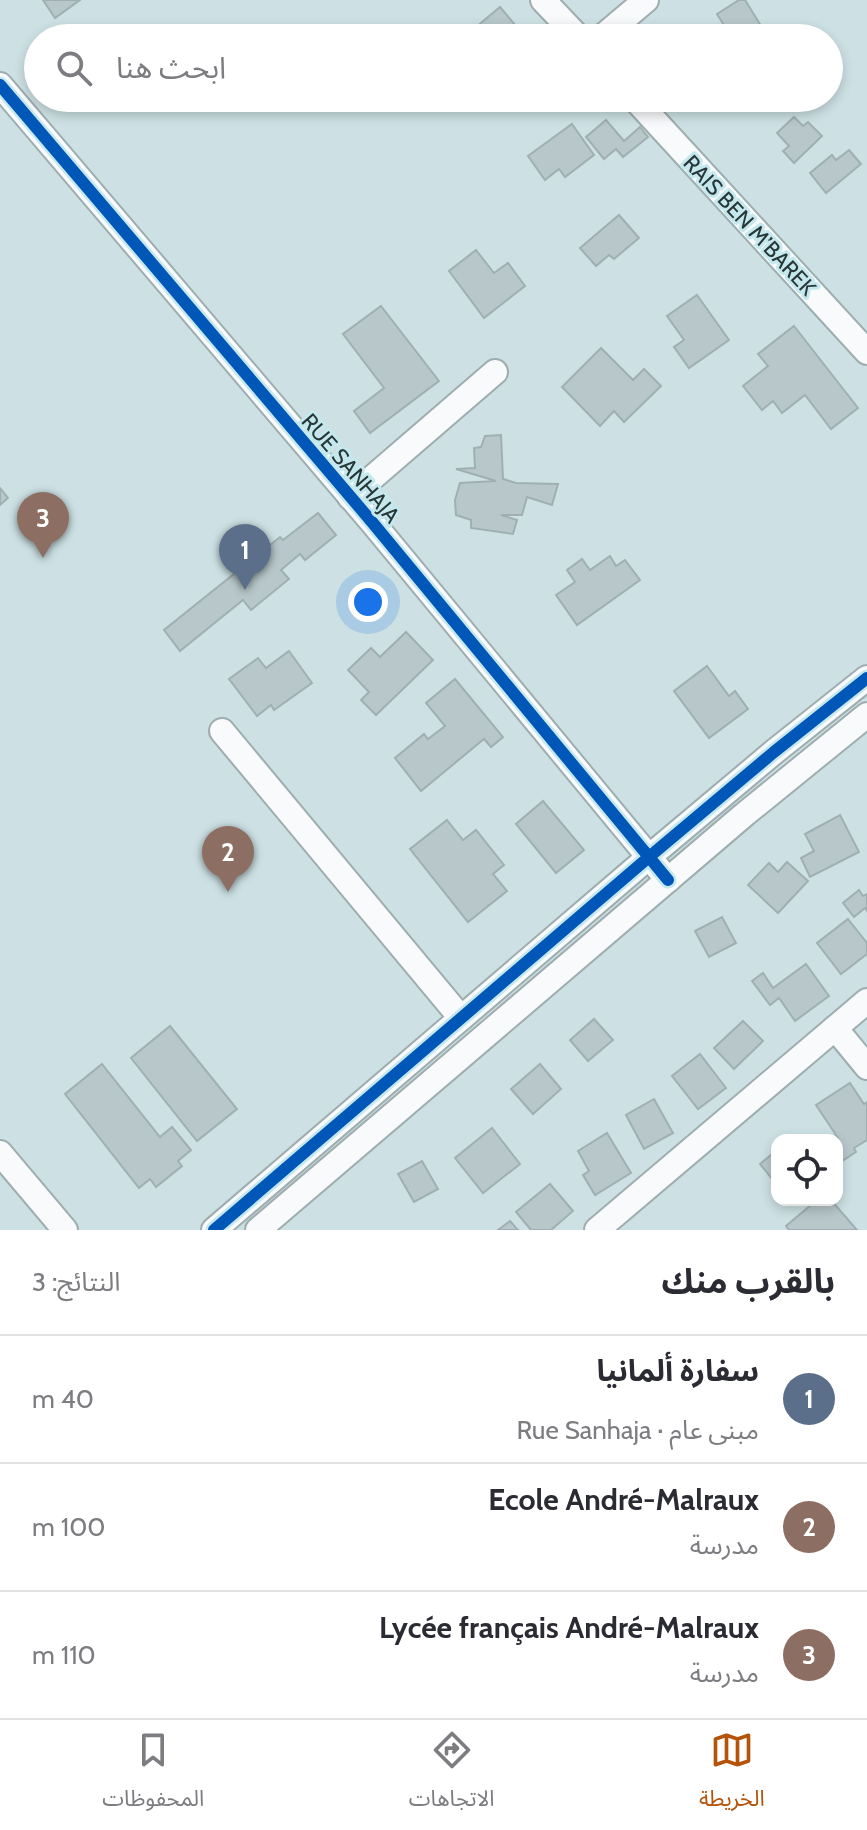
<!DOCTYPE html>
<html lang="ar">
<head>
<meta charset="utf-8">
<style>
	:root { --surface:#fff; --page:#f7f7f7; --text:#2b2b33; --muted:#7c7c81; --line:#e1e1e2; --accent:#b45309 }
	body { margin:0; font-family:Cabin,"Noto Sans Arabic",sans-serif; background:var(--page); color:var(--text); direction:rtl }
	.controls { position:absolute; right:24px; bottom:24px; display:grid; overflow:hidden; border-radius:16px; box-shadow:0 4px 12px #0003 }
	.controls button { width:72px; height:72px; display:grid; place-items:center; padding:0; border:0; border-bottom:2px solid var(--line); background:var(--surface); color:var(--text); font:40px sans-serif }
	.you { position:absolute; left:368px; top:602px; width:28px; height:28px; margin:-20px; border:6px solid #fff; border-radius:50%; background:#1a73e8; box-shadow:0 0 0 12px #1a73e833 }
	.badge { display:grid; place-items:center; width:52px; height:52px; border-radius:50%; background:var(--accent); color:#fff; font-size:26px; font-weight:700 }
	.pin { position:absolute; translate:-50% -66px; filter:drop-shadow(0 2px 4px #0008) }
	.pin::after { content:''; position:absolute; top:42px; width:28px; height:24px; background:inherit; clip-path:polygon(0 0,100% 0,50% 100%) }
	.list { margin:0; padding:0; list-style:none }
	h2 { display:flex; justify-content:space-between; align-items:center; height:104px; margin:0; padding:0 32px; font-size:34px }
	h2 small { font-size:26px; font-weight:400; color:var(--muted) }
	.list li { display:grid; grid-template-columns:52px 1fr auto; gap:24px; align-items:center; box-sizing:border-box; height:128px; padding:0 32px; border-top:2px solid var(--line) }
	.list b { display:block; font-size:30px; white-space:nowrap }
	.list p { margin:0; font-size:26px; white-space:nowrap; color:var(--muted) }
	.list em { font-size:26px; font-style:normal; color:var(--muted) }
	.icon { flex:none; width:44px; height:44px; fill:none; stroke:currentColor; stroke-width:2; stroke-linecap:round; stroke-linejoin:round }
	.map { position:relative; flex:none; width:867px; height:1230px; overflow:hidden; direction:ltr }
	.search { position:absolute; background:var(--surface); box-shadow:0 4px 12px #0003; left:24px; right:24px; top:24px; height:88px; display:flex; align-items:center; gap:20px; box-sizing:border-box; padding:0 28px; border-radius:44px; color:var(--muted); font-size:30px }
	.sheet { height:488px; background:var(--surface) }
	nav { display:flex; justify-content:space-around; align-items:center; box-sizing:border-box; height:112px; border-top:2px solid var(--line); background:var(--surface); font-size:22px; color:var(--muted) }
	nav a { display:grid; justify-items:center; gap:4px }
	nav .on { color:var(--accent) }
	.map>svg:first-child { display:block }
	.building { fill:#b8c8ca; stroke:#a0b0b2; stroke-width:2 }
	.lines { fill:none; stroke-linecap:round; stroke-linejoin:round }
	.minor-casing { stroke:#9eadaf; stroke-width:28 }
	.minor { stroke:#f8fafb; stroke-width:24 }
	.cycleway-casing { stroke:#c4e8ed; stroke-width:17 }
	.cycleway { stroke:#0057b8; stroke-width:12 }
	.labels { text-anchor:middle; stroke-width:6; stroke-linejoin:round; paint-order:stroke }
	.street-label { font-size:22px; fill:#273637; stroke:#c4e8ed }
</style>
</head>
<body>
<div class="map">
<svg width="867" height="1230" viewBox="0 0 867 1230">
	<rect width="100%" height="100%" fill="#cde1e4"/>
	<g class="building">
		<path d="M43 0H80L55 18Z"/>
		<path d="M739 0H745L768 37 732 38 717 14Z"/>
		<path d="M500 7 526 38H482L475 28Z"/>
		<path d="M794 117 803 126 808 122 822 136 794 163 783 151 789 146 777 133Z"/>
		<path d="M606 120 624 141 640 127 648 137 623 157 616 149 604 159 586 137Z"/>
		<path d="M572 124 594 155 565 177 559 169 545 180 528 156Z"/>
		<path d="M849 150 861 164 826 193 810 173 832 155 836 160Z"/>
		<path d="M619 215 639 238 614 259 609 255 596 266 580 248Z"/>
		<path d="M476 250 494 273 508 263 525 286 484 318 449 271Z"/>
		<path d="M697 295 729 340 689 368 674 347 684 340 667 316Z"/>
		<path d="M381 306 439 381 370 433 354 411 384 388 343 334Z"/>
		<path d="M794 326 858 408 831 429 805 395 782 413 773 401 762 410 743 386 768 366 758 354Z"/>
		<path d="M601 348 633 380 644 369 661 386 624 422 614 411 600 426 562 387Z"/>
		<path d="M501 435 503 479 516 483 558 484 552 505 527 497 522 515H501L517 520 513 534 471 528V520L456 515 455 500 460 483 496 481 456 469 475 468 474 448 481 447 485 436Z"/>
		<path d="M0 488 8 498 0 505Z"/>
		<path d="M318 513 336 535 305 560 300 554 281 570 289 579 251 610 243 600 180 651 164 630 280 537 283 540Z"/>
		<path d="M610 556 616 566 625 560 640 580 577 625 556 595 575 582 567 570 582 559 590 570Z"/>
		<path d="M406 632 433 660 376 715 361 700 369 692 348 670 371 648 380 657Z"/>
		<path d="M289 651 312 683 274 710 271 705 257 716 229 679 258 658 266 668Z"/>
		<path d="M707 666 729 696 735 691 748 709 709 738 674 691Z"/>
		<path d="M455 679 503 737 491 747 484 739 421 791 395 758 424 734 428 739 445 726 426 703Z"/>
		<path d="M543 801 584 850 556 873 516 824Z"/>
		<path d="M840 815 859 852 810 877 801 858 814 851 805 834Z"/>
		<path d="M447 820 463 840 476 830 504 865 493 874 507 891 468 922 410 849Z"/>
		<path d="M787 862 808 881 778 913 748 885 769 863 778 872Z"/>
		<path d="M859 890 863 896 867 894V911L865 908 854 917 843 903Z"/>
		<path d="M722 917 736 943 709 957 695 931Z"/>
		<path d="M848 919 867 943V954L841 974 817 943Z"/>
		<path d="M806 964 829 996 795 1021 779 998 770 1005 752 981 763 973 773 988Z"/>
		<path d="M594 1019 613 1040 588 1061 570 1040Z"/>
		<path d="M743 1021 763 1041 734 1069 714 1048Z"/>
		<path d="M170 1026 237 1109 197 1141 131 1058Z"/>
		<path d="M700 1054 726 1088 698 1109 672 1076Z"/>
		<path d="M102 1064 160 1137 172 1127 191 1150 178 1161 182 1166 156 1187 150 1179 139 1188 65 1094Z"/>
		<path d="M540 1064 561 1089 533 1114 511 1089Z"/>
		<path d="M850 1083 864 1104 867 1102V1140L854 1148 856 1152 842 1161 837 1153 836 1140 838 1138 816 1105Z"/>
		<path d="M654 1099 673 1133 644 1149 626 1115Z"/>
		<path d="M492 1128 520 1164 483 1193 455 1158Z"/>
		<path d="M607 1133 631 1173 595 1195 583 1175 589 1171 578 1151Z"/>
		<path d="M777 1150V1185L760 1164Z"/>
		<path d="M422 1161 438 1189 414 1202 398 1174Z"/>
		<path d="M550 1184 573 1211 551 1230H531L516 1212Z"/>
		<path d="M817 1200H831L857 1230H789L786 1226Z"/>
		<path d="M510 1221 518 1230H498Z"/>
	</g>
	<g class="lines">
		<g class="minor-casing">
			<g id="minor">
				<path d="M543 0 579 38"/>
				<path d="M601 38 646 0"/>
				<path d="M0 85 372 522 668 880"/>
				<path d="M634 98 867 352"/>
				<path d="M350 497 495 372"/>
				<path d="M222 731 461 1018"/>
				<path d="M835 1028 867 1067"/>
				<path d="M0 1153 65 1230"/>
				<path d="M214 1230 649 857 774 752 867 678"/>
				<path d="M258 1230 745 814 867 715"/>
				<path d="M597 1230 867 1001"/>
			</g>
		</g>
		<use href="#minor" class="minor"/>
		<g class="cycleway-casing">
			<g id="cycleway">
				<path d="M0 85 372 522 668 880"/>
				<path d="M214 1230 649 857 774 752 867 678"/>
			</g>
		</g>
		<use href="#cycleway" class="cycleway"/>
	</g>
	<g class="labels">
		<g class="street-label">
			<text transform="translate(750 225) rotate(47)" y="8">RAIS BEN M’BAREK</text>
			<text transform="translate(351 468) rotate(49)" y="8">RUE SANHAJA</text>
		</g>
	</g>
</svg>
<div class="controls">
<button><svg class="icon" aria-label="locate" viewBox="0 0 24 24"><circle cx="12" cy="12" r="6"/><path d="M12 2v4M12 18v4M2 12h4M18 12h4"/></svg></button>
</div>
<div class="you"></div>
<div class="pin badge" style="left:245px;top:590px;background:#5c6f8a">1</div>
<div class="pin badge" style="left:228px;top:892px;background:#8d6e63">2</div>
<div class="pin badge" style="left:43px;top:558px;background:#8d6e63">3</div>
<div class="search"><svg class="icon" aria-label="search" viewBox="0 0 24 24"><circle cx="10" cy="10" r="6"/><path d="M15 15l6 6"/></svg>ابحث هنا</div>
</div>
<section class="sheet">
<h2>بالقرب منك<small>النتائج: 3</small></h2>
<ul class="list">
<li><span class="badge" style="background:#5c6f8a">1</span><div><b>سفارة ألمانيا</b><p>مبنى عام · Rue Sanhaja</p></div><em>40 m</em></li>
<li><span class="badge" style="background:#8d6e63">2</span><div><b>Ecole André-Malraux</b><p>مدرسة</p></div><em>100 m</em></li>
<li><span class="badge" style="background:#8d6e63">3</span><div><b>Lycée français André-Malraux</b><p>مدرسة</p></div><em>110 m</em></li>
</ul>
</section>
<nav>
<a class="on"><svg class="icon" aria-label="map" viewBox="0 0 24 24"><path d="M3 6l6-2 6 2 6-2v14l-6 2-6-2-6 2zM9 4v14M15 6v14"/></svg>الخريطة</a>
<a><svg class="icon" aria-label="directions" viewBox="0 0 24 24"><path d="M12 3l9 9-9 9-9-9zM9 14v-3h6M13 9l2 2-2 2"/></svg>الاتجاهات</a>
<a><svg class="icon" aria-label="saved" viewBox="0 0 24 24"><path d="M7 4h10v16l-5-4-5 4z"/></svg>المحفوظات</a>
</nav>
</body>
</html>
